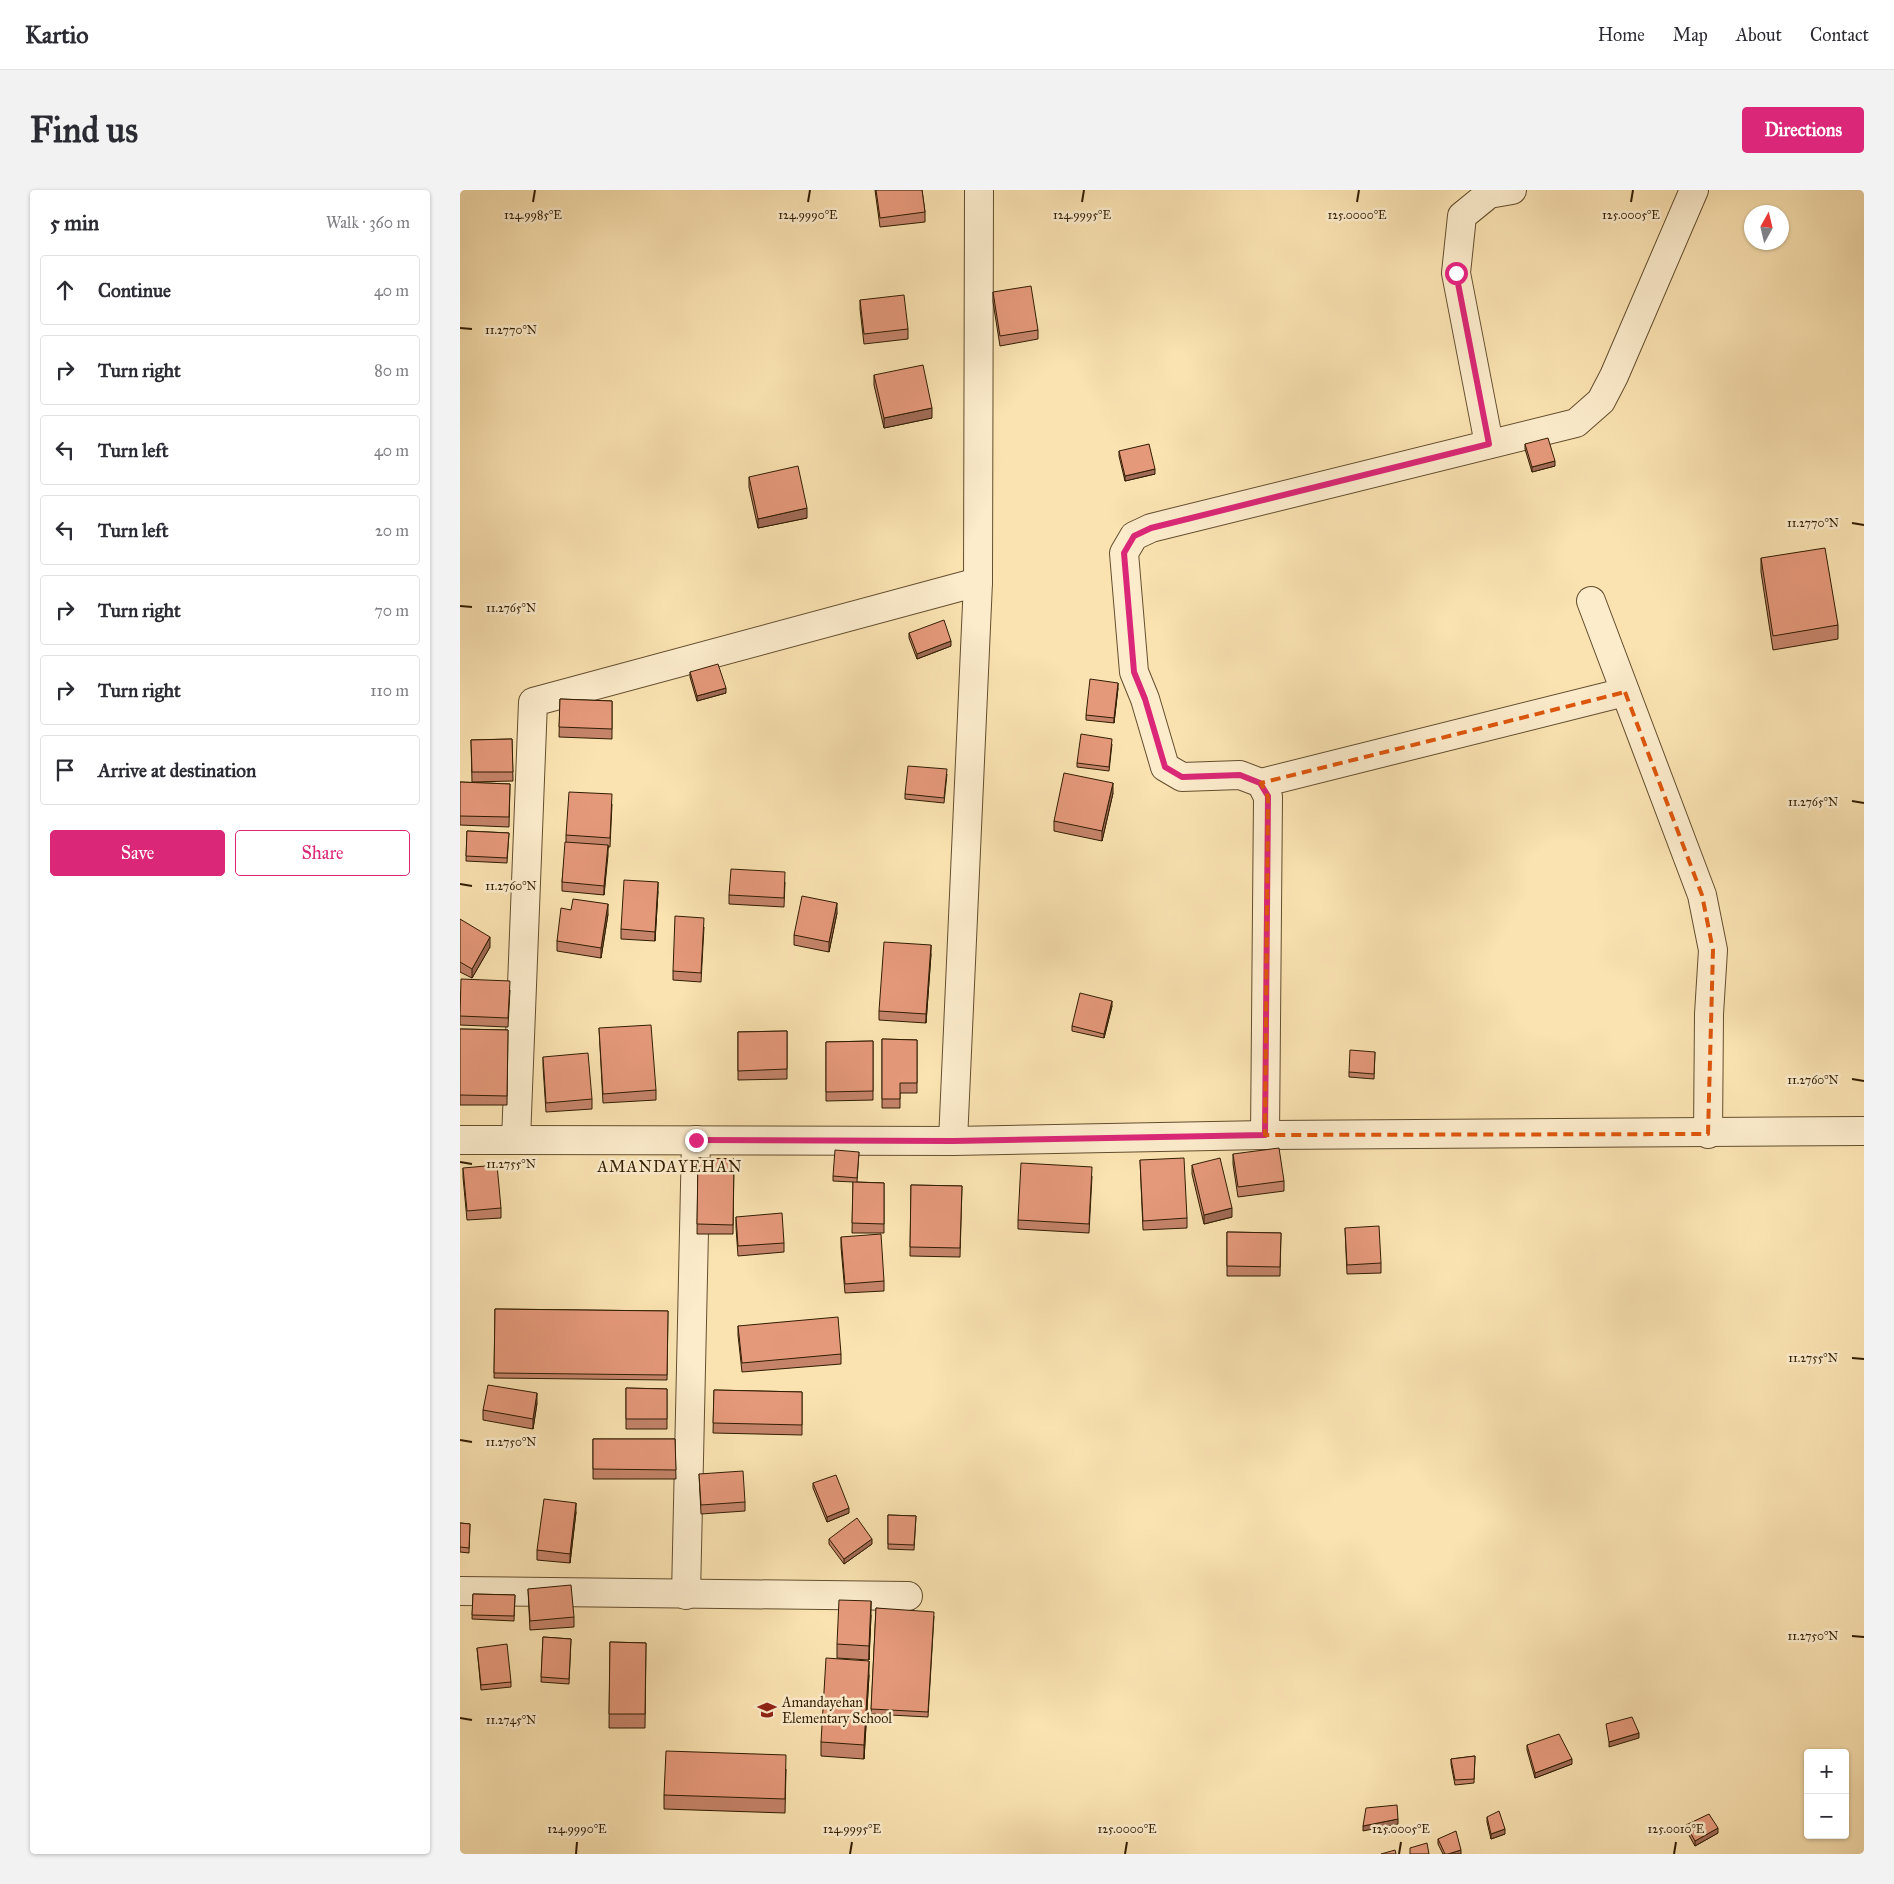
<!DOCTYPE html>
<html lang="en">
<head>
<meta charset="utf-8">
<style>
	:root { --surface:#fff; --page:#f2f2f3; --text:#2b2b33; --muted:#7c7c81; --line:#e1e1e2; --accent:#db2777 }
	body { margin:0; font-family:"IM FELL Great Primer",serif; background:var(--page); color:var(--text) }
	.controls { position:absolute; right:15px; bottom:15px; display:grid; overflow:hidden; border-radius:5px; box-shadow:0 1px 4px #0004 }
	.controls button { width:45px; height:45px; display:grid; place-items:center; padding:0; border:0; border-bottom:1px solid var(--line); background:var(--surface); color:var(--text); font:25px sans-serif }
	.compass { position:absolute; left:1284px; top:15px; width:45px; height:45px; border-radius:50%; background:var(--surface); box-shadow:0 1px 4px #0004; rotate:8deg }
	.stop { position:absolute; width:15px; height:15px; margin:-11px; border:4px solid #db2777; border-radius:50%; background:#fff }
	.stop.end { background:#db2777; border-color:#fff; box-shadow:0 1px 5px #0008 }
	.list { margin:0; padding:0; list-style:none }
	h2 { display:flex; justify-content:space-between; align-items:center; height:65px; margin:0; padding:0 20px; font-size:21px }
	h2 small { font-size:16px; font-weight:400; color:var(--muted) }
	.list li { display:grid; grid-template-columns:32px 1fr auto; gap:15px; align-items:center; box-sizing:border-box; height:70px; margin:0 10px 10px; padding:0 10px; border:1px solid var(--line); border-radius:5px }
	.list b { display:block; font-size:19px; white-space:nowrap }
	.list em { font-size:16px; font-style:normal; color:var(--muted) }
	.actions { display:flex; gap:10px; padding:15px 20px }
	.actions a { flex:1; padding:11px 0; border:1px solid var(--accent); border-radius:5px; text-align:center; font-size:18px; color:var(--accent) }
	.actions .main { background:var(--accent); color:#fff }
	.icon { flex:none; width:28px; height:28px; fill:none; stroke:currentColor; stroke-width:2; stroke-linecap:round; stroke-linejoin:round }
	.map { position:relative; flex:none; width:1404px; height:1664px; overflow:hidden; border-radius:5px }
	header { display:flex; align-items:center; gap:30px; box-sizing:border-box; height:70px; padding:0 25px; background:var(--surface); border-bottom:1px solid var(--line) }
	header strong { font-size:24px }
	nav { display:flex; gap:28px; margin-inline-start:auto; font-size:18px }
	.intro { display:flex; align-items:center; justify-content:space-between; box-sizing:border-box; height:120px; padding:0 30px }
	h1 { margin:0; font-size:35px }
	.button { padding:12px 22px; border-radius:5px; background:var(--accent); color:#fff; font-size:18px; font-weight:700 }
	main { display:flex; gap:30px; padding:0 30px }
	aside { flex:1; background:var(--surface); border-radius:5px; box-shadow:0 1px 4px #0004 }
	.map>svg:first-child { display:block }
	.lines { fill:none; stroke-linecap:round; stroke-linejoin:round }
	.minor-casing { stroke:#634e2e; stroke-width:30 }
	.tertiary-casing { stroke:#634e2e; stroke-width:30 }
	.minor { stroke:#fceccc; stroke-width:28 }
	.tertiary { stroke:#fceccc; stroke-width:28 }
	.wall { fill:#c5846a; stroke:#311d02 }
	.shaded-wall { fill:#a06b56; stroke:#311d02 }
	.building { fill:#e5997b; stroke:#311d02 }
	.route { stroke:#db2777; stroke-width:6 }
	.marked { fill:none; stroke:#df560c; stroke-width:4; stroke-dasharray:10 6; stroke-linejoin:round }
	.ticks { fill:none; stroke:#311d02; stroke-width:2 }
	.labels { text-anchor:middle; stroke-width:5; stroke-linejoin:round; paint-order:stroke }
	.poi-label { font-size:14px; fill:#311d02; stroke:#fceccc; text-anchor:start }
	.quarter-label { font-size:16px; letter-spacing:1px; fill:#311d02; stroke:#fceccc }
	.ticks-label { font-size:12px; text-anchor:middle; fill:#311d02; stroke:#fceccc; stroke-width:5; stroke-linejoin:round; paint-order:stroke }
</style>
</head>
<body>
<header>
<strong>Kartio</strong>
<nav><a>Home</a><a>Map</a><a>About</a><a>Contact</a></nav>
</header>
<div class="intro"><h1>Find us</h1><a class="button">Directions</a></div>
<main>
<aside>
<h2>5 min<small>Walk · 360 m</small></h2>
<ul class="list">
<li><svg class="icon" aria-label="ahead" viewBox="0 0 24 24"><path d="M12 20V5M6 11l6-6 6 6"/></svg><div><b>Continue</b></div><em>40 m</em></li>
<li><svg class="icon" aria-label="right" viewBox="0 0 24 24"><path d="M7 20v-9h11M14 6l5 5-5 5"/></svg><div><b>Turn right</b></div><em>80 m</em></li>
<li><svg class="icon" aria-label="left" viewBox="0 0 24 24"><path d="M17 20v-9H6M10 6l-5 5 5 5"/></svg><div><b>Turn left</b></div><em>40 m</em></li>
<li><svg class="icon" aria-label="left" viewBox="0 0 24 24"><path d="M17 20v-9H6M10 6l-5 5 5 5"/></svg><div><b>Turn left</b></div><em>20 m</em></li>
<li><svg class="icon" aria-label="right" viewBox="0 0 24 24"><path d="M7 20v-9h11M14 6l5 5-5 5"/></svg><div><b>Turn right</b></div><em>70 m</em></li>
<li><svg class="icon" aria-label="right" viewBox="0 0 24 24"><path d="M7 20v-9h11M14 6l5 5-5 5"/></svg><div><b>Turn right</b></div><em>110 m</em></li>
<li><svg class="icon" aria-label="arrive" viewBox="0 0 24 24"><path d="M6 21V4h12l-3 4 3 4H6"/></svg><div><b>Arrive at destination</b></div></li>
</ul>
<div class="actions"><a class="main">Save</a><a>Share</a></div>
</aside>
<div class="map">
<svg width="1404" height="1664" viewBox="0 0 1404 1664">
	<rect width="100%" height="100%" fill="#fae2b1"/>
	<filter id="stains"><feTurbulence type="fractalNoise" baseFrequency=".004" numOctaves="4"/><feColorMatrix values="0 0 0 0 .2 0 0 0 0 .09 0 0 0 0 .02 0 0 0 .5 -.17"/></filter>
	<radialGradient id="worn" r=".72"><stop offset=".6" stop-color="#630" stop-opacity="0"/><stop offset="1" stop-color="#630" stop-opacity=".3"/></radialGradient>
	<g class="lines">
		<g class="minor-casing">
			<g id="minor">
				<path d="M1029 254 996 83 1002 26 1029 4 1052 0"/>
				<path d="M1131 411 1242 705 1253 760 1249 824 1248 944"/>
				<path d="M801 593 1165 502"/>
				<path d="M805 945 808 607 801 593 780 585 722 587 705 577 685 509 674 482 664 363 674 346 691 338 1116 233 1141 211 1154 186 1234 0"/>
				<path d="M56 950 73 512 518 392"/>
				<path d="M0 1401 448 1406"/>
				<path d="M226 1405 236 950"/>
			</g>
		</g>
		<g class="tertiary-casing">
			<g id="tertiary">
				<path d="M0 950 493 951 805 945 1404 941"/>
				<path d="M493 951 518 392 519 0"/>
			</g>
		</g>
		<use href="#minor" class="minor"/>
		<use href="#tertiary" class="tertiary"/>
	</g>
	<g class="wall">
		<path d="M415 0H462L465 22V32L420 37Z"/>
		<path d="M533 102 578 140V149L540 156 533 112Z"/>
		<path d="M400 110 448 139V149L404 154 400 119Z"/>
		<path d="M414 185 472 228 424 238 414 195Z"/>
		<path d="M1065 254 1095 276 1072 282 1065 259Z"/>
		<path d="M659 261 695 284 665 291 659 266Z"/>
		<path d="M289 287 347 328 298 338 289 297Z"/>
		<path d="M1301 368 1378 435V449L1313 460 1301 382Z"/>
		<path d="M449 443 491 456 457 469 449 448Z"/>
		<path d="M230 482 266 503 237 511 230 487Z"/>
		<path d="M658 498 654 533 626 530V525Z"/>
		<path d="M100 509 152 511V549L99 547Z"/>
		<path d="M52 549 53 591 12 592 11 550Z"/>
		<path d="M652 554 649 581 617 577V573Z"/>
		<path d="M487 584 484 613 445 609V604Z"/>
		<path d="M0 592 50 594 49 637 0 635Z"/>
		<path d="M653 603 642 651 594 641V631Z"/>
		<path d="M152 614 150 657H148L144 705 102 701V692L106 652V645Z"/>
		<path d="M7 641 49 643 47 673 6 671Z"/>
		<path d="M325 692 324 717 269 714V705Z"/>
		<path d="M198 701 195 751 161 749V739Z"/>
		<path d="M111 720 148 724 141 768 97 761V751Z"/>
		<path d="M377 723 369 762 334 755V745Z"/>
		<path d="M0 729 30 757 12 788 0 782Z"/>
		<path d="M244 737 241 792 213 790V781Z"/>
		<path d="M471 764 466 833 419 830V821Z"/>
		<path d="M50 800 48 837 0 835V802Z"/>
		<path d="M652 816 644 848 612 841V836Z"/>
		<path d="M139 838 196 900V910L143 913Z"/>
		<path d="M0 839 48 840 47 915H0Z"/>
		<path d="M327 841V889L278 890V842Z"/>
		<path d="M422 849 457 850V903H440V918H422Z"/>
		<path d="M413 851V910L366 911V852Z"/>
		<path d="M915 862 914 889 889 887V882Z"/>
		<path d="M83 867 132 909V919L86 922 83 876Z"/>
		<path d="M399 962 397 992 424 993V1043H392L393 992 373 991V986Z"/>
		<path d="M773 964 824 991V1001L778 1007 773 974Z"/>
		<path d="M238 968 274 969 273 1044H237Z"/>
		<path d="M680 970 727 1028V1038L683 1040Z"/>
		<path d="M732 975 772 1027 744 1034 732 984Z"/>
		<path d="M3 978 41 1018V1028L7 1030 3 987Z"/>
		<path d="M632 986 629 1043 558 1039V1030Z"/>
		<path d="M451 995 502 996 500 1067 450 1066Z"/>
		<path d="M276 1027 324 1053V1062L278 1066 276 1037Z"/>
		<path d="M885 1038 921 1073V1083L887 1084Z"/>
		<path d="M767 1042 821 1043 820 1086H767Z"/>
		<path d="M381 1047 424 1091V1101L385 1103 381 1057Z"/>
		<path d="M35 1119 208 1121 207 1190 34 1188Z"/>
		<path d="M278 1136 381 1164V1174L282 1182 278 1145Z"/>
		<path d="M166 1198 207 1199V1239H166Z"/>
		<path d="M254 1200 342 1202V1245L253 1243Z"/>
		<path d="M77 1213 73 1239 23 1230V1220Z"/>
		<path d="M133 1249H215L216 1289H133Z"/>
		<path d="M239 1284 285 1312V1321L241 1324Z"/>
		<path d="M353 1293 389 1323 367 1332 353 1298Z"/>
		<path d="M116 1322 110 1373 77 1370V1360Z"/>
		<path d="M428 1325 456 1326 454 1360 428 1359Z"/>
		<path d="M0 1333 10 1334 9 1363 0 1362Z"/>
		<path d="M369 1349 412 1354 384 1374 369 1354Z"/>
		<path d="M68 1399 114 1427V1437L70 1440Z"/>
		<path d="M13 1404 55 1405 54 1431 12 1429Z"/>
		<path d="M416 1418 474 1426 468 1527 411 1524Z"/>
		<path d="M411 1425 409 1470 377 1468V1454Z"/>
		<path d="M83 1447 111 1449 109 1494 81 1492Z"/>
		<path d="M150 1452 186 1453 185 1538H149Z"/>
		<path d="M17 1458 51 1492V1497L21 1500Z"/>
		<path d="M409 1485 404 1569 361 1566V1552Z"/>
		<path d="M1067 1555 1112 1574 1075 1588 1067 1560Z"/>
		<path d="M1015 1566 1014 1593 995 1595 991 1574V1569Z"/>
		<path d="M326 1579 325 1623 204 1619V1605Z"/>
		<path d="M1027 1627 1045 1644 1031 1649 1027 1632Z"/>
		<path d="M1226 1635 1258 1643 1235 1656 1226 1640Z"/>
		<path d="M978 1649 1001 1664H983L978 1654Z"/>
	</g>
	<g class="shaded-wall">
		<path d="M472 218V228L424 238V228Z"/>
		<path d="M1095 271V276L1072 282V277Z"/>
		<path d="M695 279V284L665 291V286Z"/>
		<path d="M347 318V328L298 338V329Z"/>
		<path d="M491 451V456L457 469V464Z"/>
		<path d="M658 493V498L654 533V528Z"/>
		<path d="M266 498V503L237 511V506Z"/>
		<path d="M653 593V603L642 651V641Z"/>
		<path d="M148 655V665L144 705V696Z"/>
		<path d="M198 692V701L195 751V742Z"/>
		<path d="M377 713V723L369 762V752Z"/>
		<path d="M148 714V724L141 768V758Z"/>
		<path d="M30 747V757L12 788V779Z"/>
		<path d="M471 755V764L466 833V824Z"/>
		<path d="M652 811V816L644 848V844Z"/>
		<path d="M772 1018V1027L744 1034V1025Z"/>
		<path d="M77 1203V1213L73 1239V1229Z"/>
		<path d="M116 1313V1322L110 1373V1364Z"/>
		<path d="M389 1318V1323L367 1332V1327Z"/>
		<path d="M412 1349V1354L384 1374V1369Z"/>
		<path d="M411 1411V1425L409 1470V1456Z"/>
		<path d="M409 1471V1485L404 1569V1555Z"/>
		<path d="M1179 1543V1548L1149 1557V1552Z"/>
		<path d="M1112 1569V1574L1075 1588V1583Z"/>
		<path d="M938 1629V1634L903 1641V1636Z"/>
		<path d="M1258 1638V1643L1235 1656V1651Z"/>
		<path d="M1045 1639V1644L1031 1649V1644Z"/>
		<path d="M1001 1660V1664H988Z"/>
	</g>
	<g class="building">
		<path d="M416 0H462L465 22 420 28Z"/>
		<path d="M571 96 578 140 540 146 533 102Z"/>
		<path d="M444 105 448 139 404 144 400 110Z"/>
		<path d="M463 175 472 218 424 228 414 185Z"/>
		<path d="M1088 248 1095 271 1072 277 1065 254Z"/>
		<path d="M689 254 695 279 665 286 659 261Z"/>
		<path d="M338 276 347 318 298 329 289 287Z"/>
		<path d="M1365 358 1378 435 1313 446 1301 368Z"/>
		<path d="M484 430 491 451 457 464 449 443Z"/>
		<path d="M258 474 266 498 237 506 230 482Z"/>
		<path d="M630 489 658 493 654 528 626 525Z"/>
		<path d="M100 509 152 511V539L99 537Z"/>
		<path d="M621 544 652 549 649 577 617 573Z"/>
		<path d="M52 549 53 582H12L11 550Z"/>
		<path d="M448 576 487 579 484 608 445 604Z"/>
		<path d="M604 583 653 593 642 641 594 631Z"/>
		<path d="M0 592 50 594 49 627 0 626Z"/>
		<path d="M109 602 152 604 150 648 106 645Z"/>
		<path d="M7 641 49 643 47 668 6 666Z"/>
		<path d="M105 652 148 655 144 696 102 692Z"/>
		<path d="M271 679 325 682 324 708 269 705Z"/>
		<path d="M164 690 198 692 195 742 161 739Z"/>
		<path d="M342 706 377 713 369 752 334 745Z"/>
		<path d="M113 709 148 714 141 758 97 751 101 718 111 720Z"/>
		<path d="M215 726 244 728 241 783 213 781Z"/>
		<path d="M0 729 30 747 12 779 0 772Z"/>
		<path d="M424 752 471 755 466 824 419 821Z"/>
		<path d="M1 789 50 791 48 828 0 826Z"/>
		<path d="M620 803 652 811 644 844 612 836Z"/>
		<path d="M191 835 196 900 143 904 139 838Z"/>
		<path d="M0 839 48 840 47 906 0 905Z"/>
		<path d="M327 841V879L278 881V842Z"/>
		<path d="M422 849 457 850V893H440V909H422Z"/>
		<path d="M413 851V901L366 902V852Z"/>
		<path d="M890 860 915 862 914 884 889 882Z"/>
		<path d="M128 863 132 909 86 913 83 867Z"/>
		<path d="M819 958 824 991 778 997 773 964Z"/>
		<path d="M375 960 399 962 397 988 373 986Z"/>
		<path d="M238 968 274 969 273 1035 237 1034Z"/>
		<path d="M724 968 727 1028 683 1031 680 970Z"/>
		<path d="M760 968 772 1018 744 1025 732 975Z"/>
		<path d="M561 973 632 977 629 1034 558 1030Z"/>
		<path d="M37 975 41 1018 7 1021 3 978Z"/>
		<path d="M393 992 424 993V1034L392 1033Z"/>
		<path d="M451 995 502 996 500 1058 450 1057Z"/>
		<path d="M322 1023 324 1053 278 1056 276 1027Z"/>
		<path d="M919 1036 921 1073 887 1075 885 1038Z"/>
		<path d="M767 1042 821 1043 820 1077 767 1076Z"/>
		<path d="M421 1044 424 1091 385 1094 381 1047Z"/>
		<path d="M35 1119 208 1121 207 1185 34 1183Z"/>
		<path d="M378 1127 381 1164 282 1173 278 1136Z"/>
		<path d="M28 1195 77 1203 73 1229 23 1220Z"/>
		<path d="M166 1198 207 1199V1229H166Z"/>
		<path d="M254 1200 342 1202V1235L253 1233Z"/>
		<path d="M133 1249H215L216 1280 133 1279Z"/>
		<path d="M283 1281 285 1312 241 1315 239 1284Z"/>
		<path d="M376 1285 389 1318 367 1327 353 1293Z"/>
		<path d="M84 1309 116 1313 110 1364 77 1360Z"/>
		<path d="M428 1325 456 1326 454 1355 428 1354Z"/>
		<path d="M397 1328 412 1349 384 1369 369 1349Z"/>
		<path d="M0 1333 10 1334 9 1358 0 1357Z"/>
		<path d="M111 1395 114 1427 70 1431 68 1399Z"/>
		<path d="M13 1404 55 1405 54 1426 12 1425Z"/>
		<path d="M379 1410 411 1411 409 1456 377 1454Z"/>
		<path d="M416 1418 474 1422 468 1522 411 1519Z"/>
		<path d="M83 1447 111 1449 109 1489 81 1487Z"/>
		<path d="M150 1452 186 1453 185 1524H149Z"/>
		<path d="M47 1454 51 1492 21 1495 17 1458Z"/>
		<path d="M366 1468 409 1471 404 1555 361 1552Z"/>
		<path d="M1172 1527 1179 1543 1149 1552 1146 1534Z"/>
		<path d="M1099 1544 1112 1569 1075 1583 1067 1555Z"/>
		<path d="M206 1561 326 1565 325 1609 204 1605Z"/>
		<path d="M1015 1566 1014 1589 995 1590 991 1569Z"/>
		<path d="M937 1615 938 1629 903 1636 906 1618Z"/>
		<path d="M1039 1621 1045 1639 1031 1644 1027 1627Z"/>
		<path d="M1249 1624 1258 1638 1235 1651 1226 1635Z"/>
		<path d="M996 1641 1001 1660 988 1664H985L978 1649Z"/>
		<path d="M967 1653 969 1664H950V1658Z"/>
		<path d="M935 1660 936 1664H921Z"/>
	</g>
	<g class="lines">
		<path class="route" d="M236 950 493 951 805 945 808 606 800 593 780 585 722 587 705 577 685 509 674 482 664 363 674 346 691 338 1029 254 996 83"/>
	</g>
	<path class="marked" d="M1165 502 1242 705 1253 760 1248 944 805 945 808 607 801 593Z"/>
	<path class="ticks" d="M73 12 75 0M348 12 350 0M622 12 624 0M897 12 899 0M1171 12 1173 0M0 138 12 139M1392 333 1404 335M0 416 12 417M1392 611 1404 613M0 694 12 696M1392 889 1404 891M0 972 12 974M1392 1168 1404 1169M0 1250 12 1252M1392 1446 1404 1447M0 1528 12 1530M116 1664 117 1652M390 1664 392 1652M665 1664 667 1652M939 1664 941 1652M1214 1664 1216 1652"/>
	<defs>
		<g id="school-bare" transform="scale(1.5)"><path d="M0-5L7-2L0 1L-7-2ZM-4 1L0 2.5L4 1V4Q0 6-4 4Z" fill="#8f2418" stroke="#fceccc" stroke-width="2.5" paint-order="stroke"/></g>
	</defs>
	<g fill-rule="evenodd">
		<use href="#school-bare" x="307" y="1520"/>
	</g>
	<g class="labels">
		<g class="poi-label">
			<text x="322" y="1517">Amandayehan<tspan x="322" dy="16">Elementary School</tspan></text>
		</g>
		<g class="quarter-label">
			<text x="210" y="982">AMANDAYEHAN</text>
		</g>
	</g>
	<g class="ticks-label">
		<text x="73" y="29">124.9985°E</text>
		<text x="348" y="29">124.9990°E</text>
		<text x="622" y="29">124.9995°E</text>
		<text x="897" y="29">125.0000°E</text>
		<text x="1171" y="29">125.0005°E</text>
		<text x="51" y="144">11.2770°N</text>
		<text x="1353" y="337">11.2770°N</text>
		<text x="51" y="422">11.2765°N</text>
		<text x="1353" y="616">11.2765°N</text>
		<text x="51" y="700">11.2760°N</text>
		<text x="1353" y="894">11.2760°N</text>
		<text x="51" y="978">11.2755°N</text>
		<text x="1353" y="1172">11.2755°N</text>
		<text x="51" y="1256">11.2750°N</text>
		<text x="1353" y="1450">11.2750°N</text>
		<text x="51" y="1534">11.2745°N</text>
		<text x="117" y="1643">124.9990°E</text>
		<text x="392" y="1643">124.9995°E</text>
		<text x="667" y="1643">125.0000°E</text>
		<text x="941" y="1643">125.0005°E</text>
		<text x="1216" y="1643">125.0010°E</text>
	</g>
	<rect width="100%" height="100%" filter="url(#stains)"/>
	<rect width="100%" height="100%" fill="url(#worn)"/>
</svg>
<div class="controls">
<button>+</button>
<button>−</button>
</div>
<svg class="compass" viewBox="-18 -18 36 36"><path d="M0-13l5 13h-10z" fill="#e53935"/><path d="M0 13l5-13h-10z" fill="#7c7c81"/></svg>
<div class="stop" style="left:996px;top:83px"></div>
<div class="stop end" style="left:236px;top:950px"></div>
</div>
</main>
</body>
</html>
